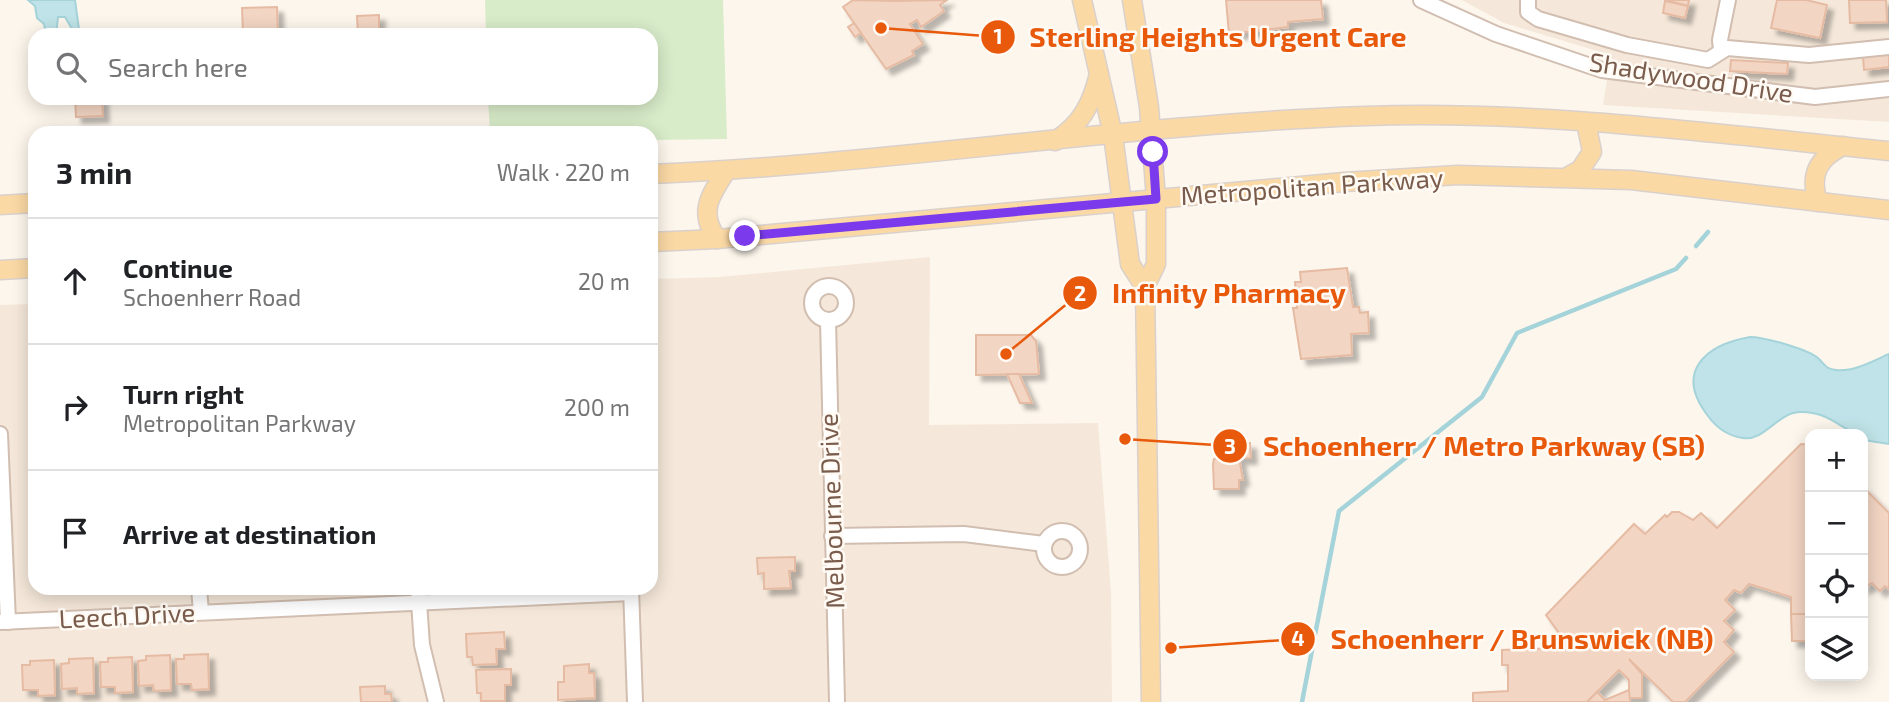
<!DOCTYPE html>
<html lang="en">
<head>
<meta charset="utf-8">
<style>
	:root { --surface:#fff; --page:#f2f2f2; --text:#202124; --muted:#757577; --line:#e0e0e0 }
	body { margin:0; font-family:"Exo 2",sans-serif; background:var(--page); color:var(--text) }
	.controls { position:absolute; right:21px; bottom:21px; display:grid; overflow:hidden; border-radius:14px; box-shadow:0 4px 18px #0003 }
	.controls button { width:63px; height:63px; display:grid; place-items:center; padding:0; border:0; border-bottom:2px solid var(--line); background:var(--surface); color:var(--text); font:35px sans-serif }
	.stop { position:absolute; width:21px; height:21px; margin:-16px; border:5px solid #7c3aed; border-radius:50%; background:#fff }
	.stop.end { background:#7c3aed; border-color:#fff; box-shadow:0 2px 7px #0008 }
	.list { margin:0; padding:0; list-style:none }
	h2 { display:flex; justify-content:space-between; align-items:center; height:91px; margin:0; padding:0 28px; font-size:30px }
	h2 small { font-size:23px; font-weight:400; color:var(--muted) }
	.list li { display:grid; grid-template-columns:46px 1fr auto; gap:21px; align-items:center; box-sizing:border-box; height:126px; padding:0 28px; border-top:2px solid var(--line) }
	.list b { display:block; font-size:26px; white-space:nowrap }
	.list p { margin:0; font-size:23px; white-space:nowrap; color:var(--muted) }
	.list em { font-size:23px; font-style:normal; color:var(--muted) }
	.icon { flex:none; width:38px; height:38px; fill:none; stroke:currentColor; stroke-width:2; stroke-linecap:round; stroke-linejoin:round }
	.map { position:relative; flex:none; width:1889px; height:702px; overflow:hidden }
	.search { position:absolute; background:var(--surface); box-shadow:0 4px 18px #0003; left:28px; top:28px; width:630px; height:77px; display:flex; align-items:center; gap:18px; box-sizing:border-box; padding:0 24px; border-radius:21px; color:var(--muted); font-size:26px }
	.panel { position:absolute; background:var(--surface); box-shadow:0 4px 18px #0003; left:28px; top:126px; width:630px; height:469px; border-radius:21px }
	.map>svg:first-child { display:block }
	.residential { fill:#f5e8da }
	.green { fill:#d8ecc9 }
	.water { fill:#bfe3e8; stroke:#a5d3da; stroke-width:2 }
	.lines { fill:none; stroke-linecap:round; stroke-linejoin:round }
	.stream { stroke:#a5d3da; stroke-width:4.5 }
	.building { fill:#f3d5c3; stroke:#e6bba3; stroke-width:2; filter:url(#shadow) }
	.minor-casing { stroke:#d1beb0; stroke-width:18 }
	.major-casing { stroke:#dad1cd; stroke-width:21 }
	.minor { stroke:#fff; stroke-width:14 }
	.major { stroke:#fbd9a5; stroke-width:18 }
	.route { stroke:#7c3aed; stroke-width:9 }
	.labels { text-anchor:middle; stroke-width:5; stroke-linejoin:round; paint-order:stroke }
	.street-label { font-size:26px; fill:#7a5c4d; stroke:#fffaf3 }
	.leader { fill:none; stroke:#e8590c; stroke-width:2.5 }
	.callout-dot { fill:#e8590c; stroke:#fffaf3; stroke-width:2.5 }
	.mark-label { font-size:21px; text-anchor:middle; font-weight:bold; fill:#fff }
	.callout-label { font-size:28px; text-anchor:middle; font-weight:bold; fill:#e8590c; stroke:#fffaf3; stroke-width:5; stroke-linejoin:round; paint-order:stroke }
</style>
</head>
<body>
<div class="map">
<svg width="1889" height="702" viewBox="0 0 1889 702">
	<defs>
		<filter id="shadow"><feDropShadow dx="6" dy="6" stdDeviation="2" flood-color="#0004"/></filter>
	</defs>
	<rect width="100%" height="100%" fill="#fdf6ec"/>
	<g class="residential">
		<path d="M1462 0H1889V122L1603 105 1611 55 1504 23Z"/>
		<path d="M930 257 929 425 1098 423 1111 592 1112 702H0V305L35 304V588H651V279L720 277Z"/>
	</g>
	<path class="green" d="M485 0H723L727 139 651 140V133H490L488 98H651V35H486Z"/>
	<g class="water">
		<path d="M28 0H75L79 29H72L65 17H58L56 35H46L44 24 37 18 35 6Z"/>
		<path d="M1750 337C1763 337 1809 349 1819 359 1825 365 1826 369 1836 370 1854 372 1873 361 1889 354V444L1863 440V434C1844 434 1830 410 1799 412 1778 413 1763 442 1743 438 1728 436 1716 427 1708 416 1674 372 1705 345 1750 337Z"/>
	</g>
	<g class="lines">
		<g class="stream">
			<path d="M1696 246 1708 232"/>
			<path d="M1302 702 1339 511 1482 397 1517 333 1676 269 1686 258"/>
		</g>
	</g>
	<g class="building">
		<path d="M853 0 894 1 947 0 940 5 944 11 921 27 917 20 910 24 923 44 912 51 914 55 886 69 843 7Z"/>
		<path d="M1226 0H1321L1323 19 1288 22V27L1229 34Z"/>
		<path d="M1665 0H1689L1688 6Z"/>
		<path d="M1777 0H1806L1827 5 1820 38 1771 28Z"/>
		<path d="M1849 0H1886L1887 22 1850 23Z"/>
		<path d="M1665 1 1688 6 1685 18 1663 13Z"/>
		<path d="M277 7 278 35H243L242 8Z"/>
		<path d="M379 15V35H358L357 16Z"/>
		<path d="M854 23 861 33 855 37 848 27Z"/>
		<path d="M1889 54V67L1864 70 1863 57Z"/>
		<path d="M1731 60 1788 63 1787 74 1730 71Z"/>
		<path d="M75 98H102L103 116 76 117Z"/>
		<path d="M1347 268 1353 307H1359L1360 313 1368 312 1369 333 1351 334 1352 355 1301 359 1293 308H1297L1295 282H1301L1300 272Z"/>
		<path d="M976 335H1031L1036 341 1039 374 976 375Z"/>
		<path d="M1007 374H1019L1032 403H1020Z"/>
		<path d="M1250 443 1251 458H1239L1243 480H1239V489H1214L1213 464 1214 459 1220 457V444Z"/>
		<path d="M1801 444 1810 445V614H1791V597L1749 584 1741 593 1734 590 1725 600 1735 610 1724 621 1734 630 1724 642 1734 652 1685 702H1673L1629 659 1642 674V698H1629V680L1619 670 1587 702H1473V693L1508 691V665H1502V650L1559 648 1562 645 1556 641 1561 636 1546 615 1634 524 1645 534 1665 515 1667 517 1672 512H1679L1693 520 1701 513 1717 528Z"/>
		<path d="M1863 487 1889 513V589L1885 586 1880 591 1872 583 1863 588Z"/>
		<path d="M795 557V571H789L791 588 764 589V573L758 574 757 558Z"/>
		<path d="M1791 614H1810V641H1792Z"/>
		<path d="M504 632 505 649H496L497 664 473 665 472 657H467L466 634Z"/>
		<path d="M208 654 209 689 192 690 191 684H177L176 659H184V655Z"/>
		<path d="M170 655 171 690 154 691 153 685 139 686 138 661 146 660V656Z"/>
		<path d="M132 657 133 692 115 693V687H101L100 662H108V658Z"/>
		<path d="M93 658 94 693 77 694V688L62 689 61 664 69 663V659Z"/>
		<path d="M54 660 55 695 38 696V690H23L22 665H30V661Z"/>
		<path d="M589 664V673H594L595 698 558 700V682H564V666Z"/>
		<path d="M511 669V685H505V701H481V693H477L476 670Z"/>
		<path d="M385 686V694H391L392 702H361L360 687Z"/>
		<path d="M1629 690 1630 702H1587L1597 692 1605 700Z"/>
	</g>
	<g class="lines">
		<g class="minor-casing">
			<g id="minor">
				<path d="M1421 0 1496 34 1602 70 1815 97 1889 89"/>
				<path d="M1528 0V12L1538 19 1627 45 1708 60 1727 48 1809 55 1889 47"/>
				<path d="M1721 50 1720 40 1728 0"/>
				<circle cx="829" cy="303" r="17"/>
				<path d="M828 320 837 702"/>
				<path d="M0 434 8 622"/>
				<circle cx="1062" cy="549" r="18"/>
				<path d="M832 536 964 534 1044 544"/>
				<path d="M199 588 201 612"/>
				<path d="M418 588 422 645 436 702"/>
				<path d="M631 588 635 702"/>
				<path d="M0 622 631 593"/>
			</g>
		</g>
		<g class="major-casing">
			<g id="major">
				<path d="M1082 0 1113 135 1130 264 1145 287"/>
				<path d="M1132 0 1149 107 1156 199V264L1145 287 1151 702"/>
				<path d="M1055 141C1082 124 1092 103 1099 74"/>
				<path d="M651 174C890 164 1127 124 1366 116 1541 110 1716 134 1889 151"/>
				<path d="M1569 176 1580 170 1592 152 1586 122"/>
				<path d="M1818 202C1809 175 1818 158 1843 146"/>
				<path d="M0 205 35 203"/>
				<path d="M717 239C698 212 710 196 726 171"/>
				<path d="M651 242 717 239 1344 182 1458 175 1631 180 1889 210"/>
				<path d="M0 270 35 268"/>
			</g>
		</g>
		<use href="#minor" class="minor"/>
		<use href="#major" class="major"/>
	</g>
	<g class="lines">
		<path class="route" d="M745 236 1156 199 1153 152"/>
	</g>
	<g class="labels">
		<g class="street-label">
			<text transform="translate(1691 78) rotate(9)" y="9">Shadywood Drive</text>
			<text transform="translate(1312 187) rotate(-4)" y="9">Metropolitan Parkway</text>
			<text transform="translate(832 511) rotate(-92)" y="9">Melbourne Drive</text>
			<text transform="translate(127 616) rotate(-3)" y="9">Leech Drive</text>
		</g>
	</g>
	<path class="leader" d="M881 28L998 37M1006 354L1080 293M1125 439L1230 446M1171 648L1298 639"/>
	<g class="callout-dot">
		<circle cx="881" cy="28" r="7"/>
		<circle cx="1006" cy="354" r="7"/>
		<circle cx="1125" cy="439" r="7"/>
		<circle cx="1171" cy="648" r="7"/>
		<circle cx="998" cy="37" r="18"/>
		<circle cx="1080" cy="293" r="18"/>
		<circle cx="1230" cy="446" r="18"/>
		<circle cx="1298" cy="639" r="18"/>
	</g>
	<g class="mark-label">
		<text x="998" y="44">1</text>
		<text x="1080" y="301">2</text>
		<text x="1230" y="454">3</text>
		<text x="1298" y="646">4</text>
	</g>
	<g class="callout-label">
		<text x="1218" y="47">Sterling Heights Urgent Care</text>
		<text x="1229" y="303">Infinity Pharmacy</text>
		<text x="1484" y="456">Schoenherr / Metro Parkway (SB)</text>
		<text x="1522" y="649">Schoenherr / Brunswick (NB)</text>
	</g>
</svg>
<div class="controls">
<button>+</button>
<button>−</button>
<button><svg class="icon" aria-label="locate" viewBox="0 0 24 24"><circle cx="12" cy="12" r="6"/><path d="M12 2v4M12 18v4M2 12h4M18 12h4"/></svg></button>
<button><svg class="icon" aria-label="layers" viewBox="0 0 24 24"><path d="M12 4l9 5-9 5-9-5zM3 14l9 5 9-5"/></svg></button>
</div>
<div class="stop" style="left:1153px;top:152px"></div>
<div class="stop end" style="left:745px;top:236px"></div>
<div class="search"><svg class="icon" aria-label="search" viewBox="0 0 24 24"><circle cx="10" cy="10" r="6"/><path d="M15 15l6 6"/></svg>Search here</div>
<section class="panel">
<h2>3 min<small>Walk · 220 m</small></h2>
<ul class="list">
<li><svg class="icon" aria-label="ahead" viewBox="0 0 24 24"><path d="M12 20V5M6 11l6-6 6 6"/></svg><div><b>Continue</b><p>Schoenherr Road</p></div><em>20 m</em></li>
<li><svg class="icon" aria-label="right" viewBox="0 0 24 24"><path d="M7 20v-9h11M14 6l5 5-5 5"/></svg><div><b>Turn right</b><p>Metropolitan Parkway</p></div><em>200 m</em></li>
<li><svg class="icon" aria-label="arrive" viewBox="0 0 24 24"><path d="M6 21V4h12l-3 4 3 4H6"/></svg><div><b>Arrive at destination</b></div></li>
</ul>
</section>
</div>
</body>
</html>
